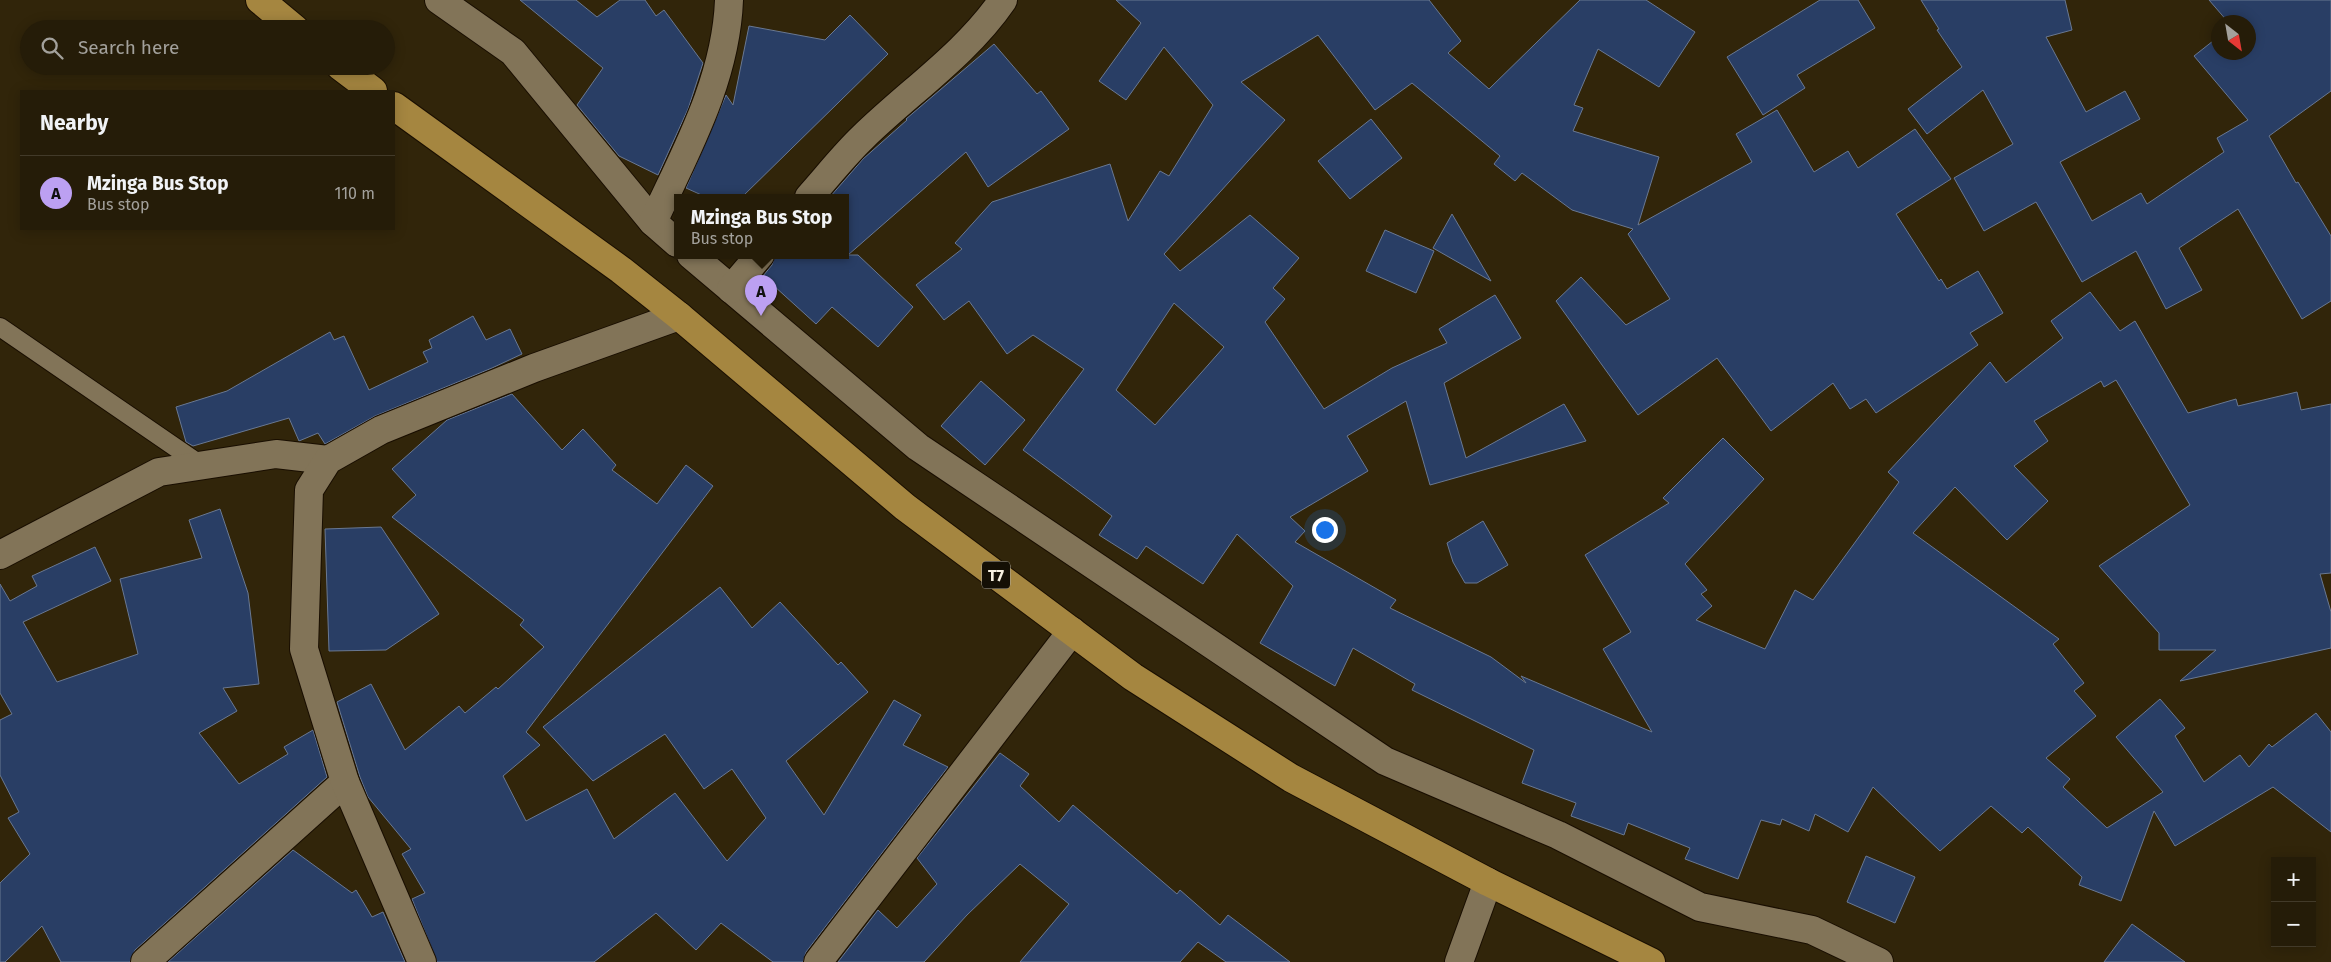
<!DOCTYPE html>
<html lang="en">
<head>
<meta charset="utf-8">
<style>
	:root { --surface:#251c08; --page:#312916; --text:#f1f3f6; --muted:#a3a19c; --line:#423a29; --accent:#bca0f2 }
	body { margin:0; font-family:"Fira Sans",sans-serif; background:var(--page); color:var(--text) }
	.controls { position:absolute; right:15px; bottom:15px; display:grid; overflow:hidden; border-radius:0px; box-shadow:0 2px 12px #0003 }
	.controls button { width:45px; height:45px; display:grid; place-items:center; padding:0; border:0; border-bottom:1px solid var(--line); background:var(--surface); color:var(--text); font:25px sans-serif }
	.compass { position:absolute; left:2211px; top:15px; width:45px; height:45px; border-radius:50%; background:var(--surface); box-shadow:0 2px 12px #0003; rotate:149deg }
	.you { position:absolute; left:1324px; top:529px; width:18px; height:18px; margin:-12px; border:4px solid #fff; border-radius:50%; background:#1a73e8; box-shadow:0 0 0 8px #1a73e833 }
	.badge { display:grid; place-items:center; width:32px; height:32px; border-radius:50%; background:var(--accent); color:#111; font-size:16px; font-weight:700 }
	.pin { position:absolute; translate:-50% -41px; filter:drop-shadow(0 1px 2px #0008) }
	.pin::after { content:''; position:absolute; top:26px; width:18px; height:15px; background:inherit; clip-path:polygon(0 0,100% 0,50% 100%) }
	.popup { position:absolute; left:674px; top:194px; width:175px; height:65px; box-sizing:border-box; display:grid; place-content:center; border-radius:0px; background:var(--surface); filter:drop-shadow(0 1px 4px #0005); font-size:16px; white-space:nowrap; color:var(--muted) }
	.popup b { font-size:19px; color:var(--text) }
	.popup::after { content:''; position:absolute; left:50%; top:100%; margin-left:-10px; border:10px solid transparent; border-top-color:var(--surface) }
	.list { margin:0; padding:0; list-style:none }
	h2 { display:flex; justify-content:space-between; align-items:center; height:65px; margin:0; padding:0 20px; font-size:21px }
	h2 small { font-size:16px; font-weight:400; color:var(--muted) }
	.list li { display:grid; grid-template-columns:32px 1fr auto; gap:15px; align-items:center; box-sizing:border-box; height:75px; padding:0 20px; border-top:1px solid var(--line) }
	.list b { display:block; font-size:19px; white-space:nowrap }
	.list p { margin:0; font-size:16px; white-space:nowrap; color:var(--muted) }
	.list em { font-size:16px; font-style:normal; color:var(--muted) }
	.icon { flex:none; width:28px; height:28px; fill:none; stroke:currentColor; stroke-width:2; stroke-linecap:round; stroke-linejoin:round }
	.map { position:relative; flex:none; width:2331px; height:962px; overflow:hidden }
	.search { position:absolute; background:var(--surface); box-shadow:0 2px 12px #0003; left:20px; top:20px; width:375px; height:55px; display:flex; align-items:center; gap:12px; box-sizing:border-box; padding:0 18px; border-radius:28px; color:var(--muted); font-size:19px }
	.panel { position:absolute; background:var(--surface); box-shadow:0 2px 12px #0003; left:20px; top:90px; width:375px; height:140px; border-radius:0px }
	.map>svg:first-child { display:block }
	.building { fill:#293e65; stroke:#697892; fill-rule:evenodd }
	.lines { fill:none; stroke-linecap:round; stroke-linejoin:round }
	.service-casing { stroke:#190e00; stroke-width:20 }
	.minor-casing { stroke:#190e00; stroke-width:30 }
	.trunk-casing { stroke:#190e00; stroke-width:30 }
	.service { stroke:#827458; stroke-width:18 }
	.minor { stroke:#827458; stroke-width:28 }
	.trunk { stroke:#a58640; stroke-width:28 }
	.labels { text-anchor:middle; stroke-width:4; stroke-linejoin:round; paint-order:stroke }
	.shield { fill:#140f05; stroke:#b2ac9e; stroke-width:1 }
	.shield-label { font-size:16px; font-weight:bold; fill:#f6efdf }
</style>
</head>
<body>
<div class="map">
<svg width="2331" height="962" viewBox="0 0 2331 962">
	<rect width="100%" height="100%" fill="#31250a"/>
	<g class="building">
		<path d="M520 0H576L597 17 620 0H645L656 16 664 10 703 63 688 109 658 175 619 156 577 105 603 68Z"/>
		<path d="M1116 0H1429L1461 41 1448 53 1489 89 1580 0H1646L1695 32 1659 87 1598 49 1574 105 1583 108 1573 131 1659 157 1638 225 1752 162 1736 134 1777 110 1814 172 1848 151 1858 168 1915 129 1951 179 1896 214 1939 281 1941 279 1947 289 1978 271 2003 313 1970 333 1978 345 1876 413 1866 399 1850 409 1833 383 1771 431 1717 358 1638 415 1556 301 1581 277 1626 325 1670 299 1628 234 1633 229 1572 210 1522 173 1515 181 1494 164 1500 156 1412 83 1375 110 1318 35 1241 82 1285 120 1164 254 1180 271 1250 215 1299 258 1273 288 1285 299 1265 322 1324 409 1392 368 1447 343 1439 329 1495 295 1521 338 1444 383 1466 458 1564 404 1586 441 1430 485 1406 401 1347 436 1368 471 1290 517 1305 531 1295 542 1396 600 1390 608 1491 657 1526 683 1521 676 1652 732 1603 649 1631 632 1585 555 1669 503 1663 498 1723 438 1764 479 1685 564 1707 590 1701 594 1712 606 1696 620 1765 649 1795 590 1813 600 1899 482 1888 472 1990 362 2006 383 2063 338 2051 321 2090 292 2120 331 2135 321 2188 413 2236 399 2238 406 2297 392 2301 410 2331 404V573L2320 574 2331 612V648L2180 681 2216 650H2159V633L2099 566 2190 505 2116 380 2104 387 2101 381 2034 421 2048 441 2014 466 2048 501 2007 540 1955 487 1913 533 2059 639 2053 644 2084 683 2074 691 2096 716 2046 758 2070 779 2063 787 2107 828 2163 792 2116 737 2160 699 2185 728 2175 736 2204 782 2240 755 2249 767 2269 744 2272 747 2316 713 2331 732V832L2273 787 2175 846 2154 811 2121 901 2079 885 2082 877 2028 827 2022 833 1991 806 1940 851 1873 787 1848 832 1815 814 1809 831 1782 819 1780 825 1761 820 1738 879 1685 859 1690 848 1628 823 1624 835 1571 816 1576 803 1522 783 1534 750 1412 690 1415 684 1353 648 1335 686 1260 643 1293 586 1237 534 1203 584 1146 546 1137 559 1099 535 1112 516 1023 450 1084 369 1033 335 1007 354 969 301 944 320 916 285 962 249 955 243 992 202 1110 164 1128 221 1160 171 1169 176 1213 105 1164 47 1126 100 1099 81 1141 23ZM1174 303 1224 347 1155 425 1116 390Z"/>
		<path d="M1820 0H1858L1875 28 1797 75 1805 88 1763 115 1727 57Z"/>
		<path d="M1921 0H2065L2072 30 2046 37 2086 112 2125 91 2140 119 2060 162 2092 221 2141 193 2147 204 2224 152 2217 138 2248 120 2194 56 2218 37V52H2248V22H2228L2209 0H2331V91L2269 136 2296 183 2298 182 2331 236V301L2302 319 2238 209 2179 248 2202 290 2166 309 2136 251 2082 282 2036 202 1984 231 1954 178 2013 144 1983 90 1927 134 1908 109 1962 67 1937 30 1939 29Z"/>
		<path d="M850 15 888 54 742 197H706L686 188 726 95 733 105 749 26 825 40Z"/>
		<path d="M994 44 1037 94 1041 91 1069 129 988 187 966 152 848 255H858L913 307 878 347 832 307 816 324 763 276 772 265 775 255H845V197H830L863 159 907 120 906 119Z"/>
		<path d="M1371 119 1402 158 1350 199 1318 161Z"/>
		<path d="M1452 214 1491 281 1433 248Z"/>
		<path d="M1385 230 1434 251 1416 293 1366 271Z"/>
		<path d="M473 316 486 340 510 329 522 354 492 368 375 416 325 444 318 433 299 441 289 418 193 446 186 442 176 407 227 391 330 332 334 340 344 336 369 390 428 362 423 352 432 348 429 340Z"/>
		<path d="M981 381 1025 420 985 465 941 426Z"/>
		<path d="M512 394 562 450 583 429 616 465 612 470 657 504 686 465 713 486 526 732 540 745 503 776 526 821 587 789 614 839 675 793 727 861 766 818 732 769 704 789 665 734 593 781 543 727 720 587 752 628 780 602 838 665 841 662 868 692 786 761 824 815 894 700 921 715 903 745 948 767 806 952 803 962H773L721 923 696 950 656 913 594 962H437L412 899 425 893 402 854 411 849 368 797 360 777 337 702 371 684 405 750 459 706 465 713 496 687 498 689 544 647 520 625 524 620 392 517 416 495 392 469 447 420Z"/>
		<path d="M220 509 248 593 259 684 223 688 237 711 199 733 239 784 288 754 284 747 313 730 327 777 135 950 130 962H61L42 926 5 962H0V883L30 854 8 818 19 812 0 775V720L12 714 0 693V584L10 601 37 586 32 576 95 547 111 581 23 622 57 682 138 654 120 579 202 558 189 520Z"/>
		<path d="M1483 521 1508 565 1477 583H1465L1453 562 1447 543Z"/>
		<path d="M381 527 439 614 386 650 329 651 325 529Z"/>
		<path d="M1000 753 1029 774 1020 786 1059 822 1073 805 1177 894 1180 890 1220 925 1228 915 1290 962H1226L1198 942 1180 962H1020L1069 904 1020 864 967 915 924 962H838L878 910 897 928 937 884 917 858Z"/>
		<path d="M293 850 352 893 356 890 372 917 383 912 405 962H168Z"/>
		<path d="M1866 856 1915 877 1895 923 1847 902Z"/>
		<path d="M2132 924 2185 962H2104Z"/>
	</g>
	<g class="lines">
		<g class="service-casing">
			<path id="service" d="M0 327 201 465"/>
		</g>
		<g class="minor-casing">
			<g id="minor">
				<path d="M439 0 513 52 653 222 677 243"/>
				<path d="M809 197C827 177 844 155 863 137 909 92 966 54 1003 0"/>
				<path d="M653 222C686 151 726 80 729 0"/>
				<path d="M691 255 918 447 1385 761 1558 835 1700 907 1812 930 1879 962"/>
				<path d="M731 289 760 255"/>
				<path d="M0 555 159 472 276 454 328 460"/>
				<path d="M145 962 345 782"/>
				<path d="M422 962 345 782 304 649 309 490 328 460 381 430 534 368 679 316"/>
				<path d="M818 962 1072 631"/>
				<path d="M1459 962 1488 882"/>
			</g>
		</g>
		<g class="trunk-casing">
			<g id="trunk">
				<path d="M260 0 295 29"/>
				<path d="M340 66 373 91"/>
				<path d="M394 106 621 270 679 316 905 507 1133 677 1291 778 1488 882 1651 962"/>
			</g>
		</g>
		<use href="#service" class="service"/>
		<use href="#minor" class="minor"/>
		<use href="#trunk" class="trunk"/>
	</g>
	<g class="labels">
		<rect class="shield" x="982" y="561.5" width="28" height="27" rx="4"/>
		<g class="shield-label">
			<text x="996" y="581">T7</text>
		</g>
	</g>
</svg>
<div class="controls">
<button>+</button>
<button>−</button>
</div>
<svg class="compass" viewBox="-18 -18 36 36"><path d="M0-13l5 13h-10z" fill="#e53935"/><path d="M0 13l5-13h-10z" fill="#a3a19c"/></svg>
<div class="you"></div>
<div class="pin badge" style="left:761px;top:316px">A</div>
<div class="popup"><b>Mzinga Bus Stop</b>Bus stop</div>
<div class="search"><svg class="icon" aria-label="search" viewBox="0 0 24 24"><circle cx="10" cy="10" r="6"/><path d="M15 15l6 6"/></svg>Search here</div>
<section class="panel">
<h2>Nearby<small></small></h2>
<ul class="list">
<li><span class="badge">A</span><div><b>Mzinga Bus Stop</b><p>Bus stop</p></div><em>110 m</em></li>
</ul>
</section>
</div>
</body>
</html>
